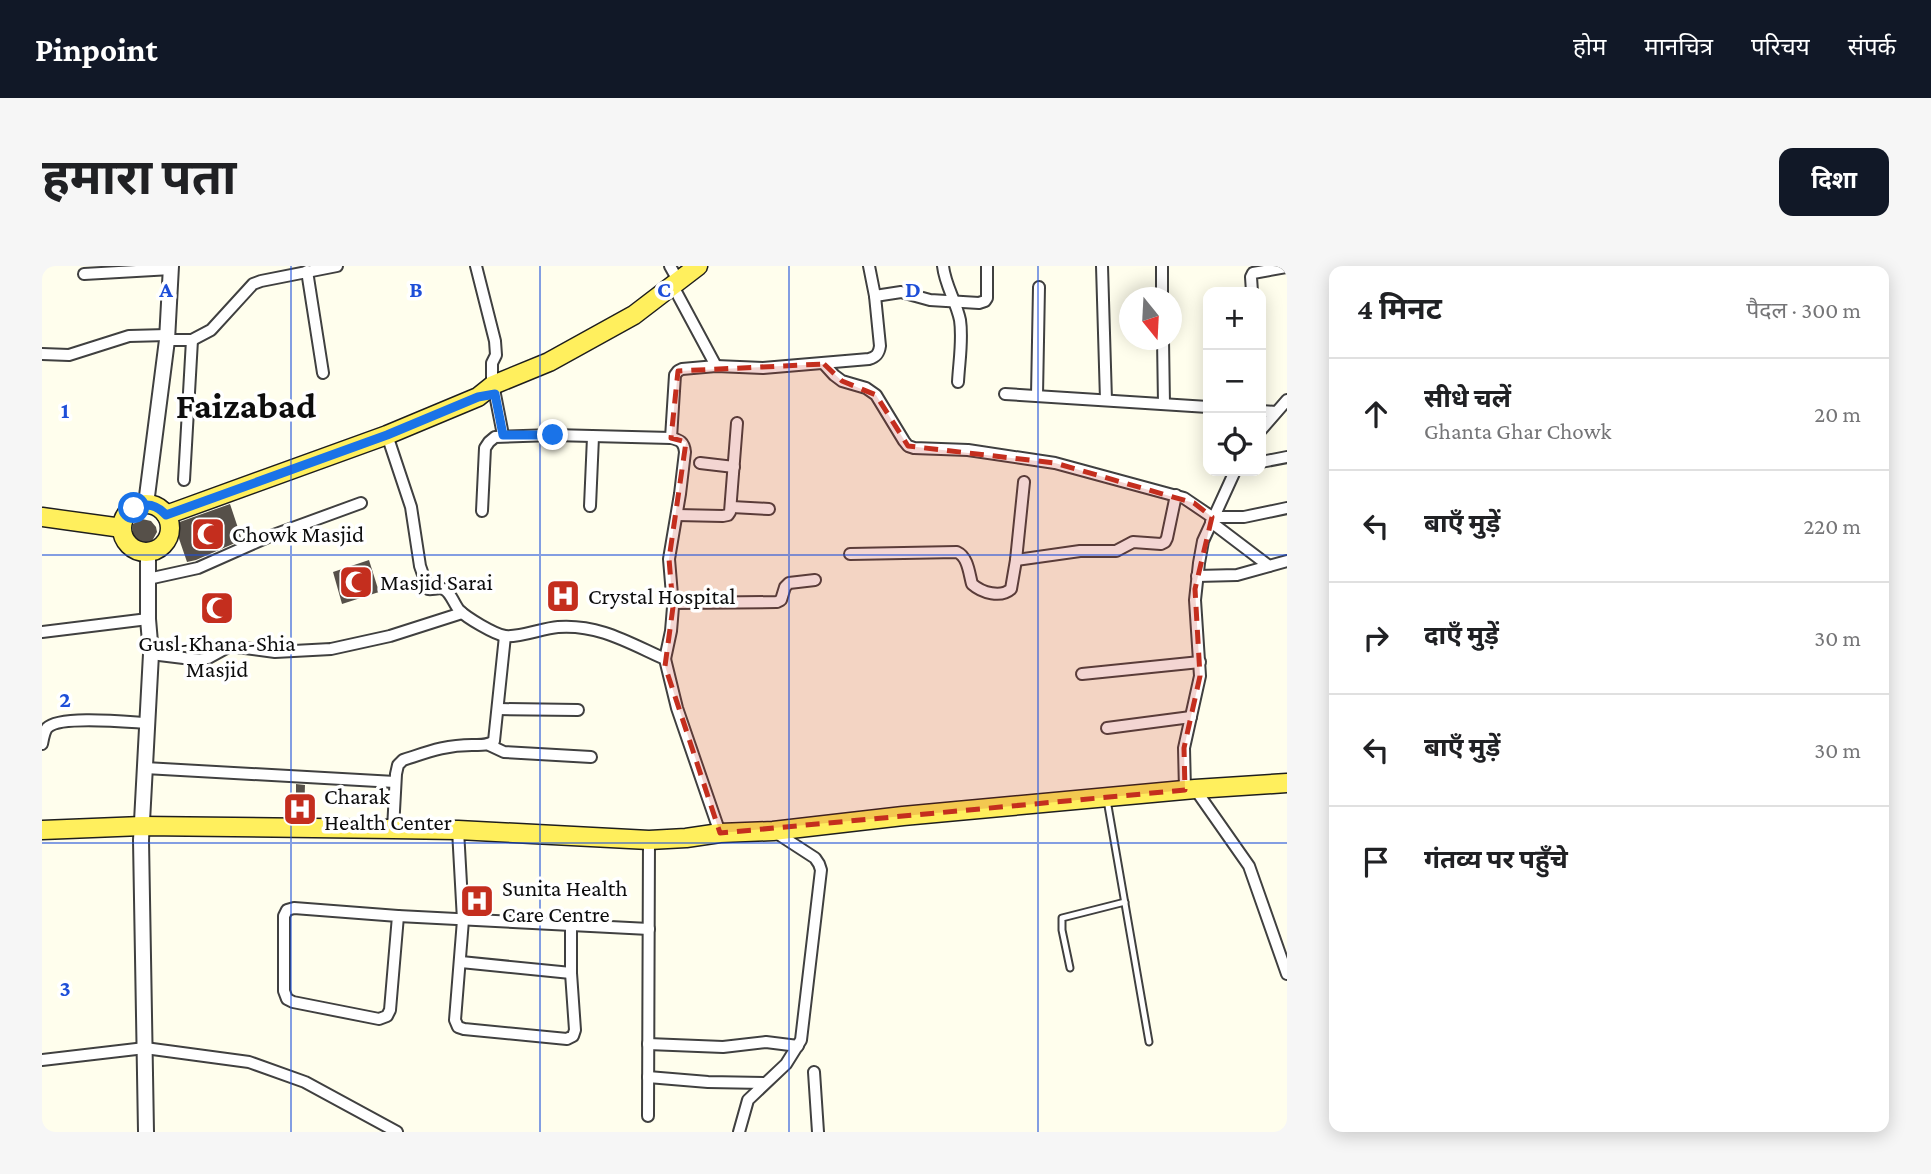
<!DOCTYPE html>
<html lang="hi">
<head>
<meta charset="utf-8">
<style>
	:root { --surface:#fff; --page:#f6f6f6; --text:#202124; --muted:#757577; --line:#e0e0e0; --accent:#111827 }
	body { margin:0; font-family:"Crimson Pro","Noto Sans Devanagari",serif; background:var(--page); color:var(--text) }
	.controls { position:absolute; right:21px; top:21px; display:grid; overflow:hidden; border-radius:14px; box-shadow:0 4px 18px #0003 }
	.controls button { width:63px; height:63px; display:grid; place-items:center; padding:0; border:0; border-bottom:2px solid var(--line); background:var(--surface); color:var(--text); font:35px sans-serif }
	.compass { position:absolute; left:1077px; top:21px; width:63px; height:63px; border-radius:50%; background:var(--surface); box-shadow:0 4px 18px #0003; rotate:162deg }
	.stop { position:absolute; width:21px; height:21px; margin:-16px; border:5px solid #1a73e8; border-radius:50%; background:#fff }
	.stop.end { background:#1a73e8; border-color:#fff; box-shadow:0 2px 7px #0008 }
	.list { margin:0; padding:0; list-style:none }
	h2 { display:flex; justify-content:space-between; align-items:center; height:91px; margin:0; padding:0 28px; font-size:30px }
	h2 small { font-size:23px; font-weight:400; color:var(--muted) }
	.list li { display:grid; grid-template-columns:46px 1fr auto; gap:21px; align-items:center; box-sizing:border-box; height:112px; padding:0 28px; border-top:2px solid var(--line) }
	.list b { display:block; font-size:26px; white-space:nowrap }
	.list p { margin:0; font-size:23px; white-space:nowrap; color:var(--muted) }
	.list em { font-size:23px; font-style:normal; color:var(--muted) }
	.icon { flex:none; width:38px; height:38px; fill:none; stroke:currentColor; stroke-width:2; stroke-linecap:round; stroke-linejoin:round }
	.map { position:relative; flex:none; width:1245px; height:866px; overflow:hidden; border-radius:14px }
	header { display:flex; align-items:center; gap:42px; box-sizing:border-box; height:98px; padding:0 35px; background:var(--accent); color:#fff }
	header strong { font-size:33px }
	nav { display:flex; gap:38px; margin-inline-start:auto; font-size:24px }
	.intro { display:flex; align-items:center; justify-content:space-between; box-sizing:border-box; height:168px; padding:0 42px }
	h1 { margin:0; font-size:49px }
	.button { padding:18px 32px; border-radius:14px; background:var(--accent); color:#fff; font-size:24px; font-weight:700 }
	main { display:flex; gap:42px; padding:0 42px }
	aside { flex:1; background:var(--surface); border-radius:14px; box-shadow:0 4px 18px #0003 }
	.map>svg:first-child { display:block }
	.building { fill:#565049 }
	.lines { fill:none; stroke-linecap:round; stroke-linejoin:round }
	.service-casing { stroke:#404040; stroke-width:9 }
	.minor-casing { stroke:#404040; stroke-width:14 }
	.tertiary-casing { stroke:#404040; stroke-width:18 }
	.primary-casing { stroke:#1e1e1e; stroke-width:21 }
	.service { stroke:#fff; stroke-width:5 }
	.minor { stroke:#fff; stroke-width:10 }
	.tertiary { stroke:#fff; stroke-width:14 }
	.primary { stroke:#ffef5d; stroke-width:18 }
	.route { stroke:#1a73e8; stroke-width:9 }
	.marked { fill:#c42e1e; fill-opacity:0.2; stroke:#c42e1e; stroke-width:5; stroke-dasharray:14 9; stroke-linejoin:round }
	.grid { fill:none; stroke:#1d4ed8; stroke-width:2; stroke-opacity:0.55 }
	.labels { text-anchor:middle; stroke-width:7; stroke-linejoin:round; paint-order:stroke }
	.poi-label { font-size:23px; fill:#0d0d0d; stroke:#fff; text-anchor:start }
	.town-label { font-size:37px; font-weight:bold; fill:#0d0d0d; stroke:#fff }
	.grid-label { font-size:23px; text-anchor:middle; font-weight:bold; fill:#1d4ed8; stroke:#fff; stroke-width:7; stroke-linejoin:round; paint-order:stroke }
</style>
</head>
<body>
<header>
<strong>Pinpoint</strong>
<nav><a>होम</a><a>मानचित्र</a><a>परिचय</a><a>संपर्क</a></nav>
</header>
<div class="intro"><h1>हमारा पता</h1><a class="button">दिशा</a></div>
<main>
<div class="map">
<svg width="1245" height="866" viewBox="0 0 1245 866">
	<rect width="100%" height="100%" fill="#fffeed"/>
	<g class="building">
		<path d="M188 238 200 274 154 294 145 296 132 258Z"/>
		<path d="M100 253 109 255 114 261 115 266 109 277 100 279 93 277 88 270 91 264V258Z"/>
		<path d="M327 294 337 326 300 338 291 306Z"/>
		<path d="M254 518 263 519 262 548H254Z"/>
		<path d="M427 624 444 625 443 647 428 646Z"/>
	</g>
	<g class="lines">
		<g class="service-casing">
			<g id="service">
				<path d="M1065 534 1107 776"/>
				<path d="M1028 702 1020 664V652L1083 636"/>
			</g>
		</g>
		<g class="minor-casing">
			<g id="minor">
				<path d="M434 0 453 75 454 89 450 97V113L461 169"/>
				<path d="M628 0 637 16"/>
				<path d="M901 0C903 19 914 35 918 54 921 74 917 96 916 116"/>
				<path d="M1060 0 1064 134"/>
				<path d="M1120 0V32"/>
				<path d="M265 5 281 107"/>
				<path d="M42 8 129 3"/>
				<path d="M631 20 674 100"/>
				<path d="M1210 26 1209 11 1211 7 1245 1"/>
				<path d="M833 30 859 26 888 34 937 37 943 35 945 32V0"/>
				<path d="M125 74H150L169 64 211 18 219 15 295 0"/>
				<path d="M1121 74 1122 138"/>
				<path d="M0 88 27 89 87 70 125 69"/>
				<path d="M782 98 792 109 800 115 824 122 834 129 862 175 866 180 872 182 926 184 1013 197 1142 232 1170 251H1202L1245 242"/>
				<path d="M963 128 1166 141"/>
				<path d="M995 129 997 21"/>
				<path d="M1219 145 1234 146"/>
				<path d="M1219 164 1245 134"/>
				<path d="M345 169 369 241 378 300 386 323C390 324 397 321 401 323 408 325 412 338 417 344 425 352 452 368 463 370 477 372 501 362 516 361 557 358 587 377 623 393L635 442 678 567"/>
				<path d="M629 172 633 109 636 105 640 103 674 100 721 102 827 93C834 91 837 88 838 80L833 30 827 0"/>
				<path d="M1219 196 1245 191"/>
				<path d="M658 197 692 201"/>
				<path d="M142 214 150 74"/>
				<path d="M548 240 551 171"/>
				<path d="M690 241 727 243"/>
				<path d="M440 245 443 182 447 176 453 171 511 169 629 172C638 174 642 176 643 186L638 228 627 293 631 341 629 365 623 393"/>
				<path d="M635 249 681 250 686 249 688 246 695 157"/>
				<path d="M1169 256 1227 300"/>
				<path d="M808 288 915 286C926 291 927 307 930 318 940 327 959 332 969 323L974 294 982 216"/>
				<path d="M974 294 1038 285H1074L1091 276 1119 278 1123 276 1125 272 1134 229"/>
				<path d="M1155 310 1195 309 1245 295"/>
				<path d="M106 313 156 302 226 271 319 237"/>
				<path d="M631 337 735 336 739 334 743 321 747 317 773 314"/>
				<path d="M0 366 106 353"/>
				<path d="M109 388 158 394 166 392 186 381H195L233 386 289 383 348 370 420 347"/>
				<path d="M1040 408 1158 396"/>
				<path d="M456 443 536 444"/>
				<path d="M1065 462 1149 451"/>
				<path d="M0 478C1 473 2 466 5 462 17 449 86 456 104 457"/>
				<path d="M447 479 462 486 549 491"/>
				<path d="M103 502 353 516"/>
				<path d="M1153 523 1207 600 1245 708"/>
				<path d="M1143 524 1142 482 1158 410 1153 334 1157 297 1161 275 1193 205"/>
				<path d="M351 563 354 508 356 499 361 494C386 486 403 479 430 479 438 479 445 480 452 475L463 370"/>
				<path d="M416 564 421 654 413 754 416 761 422 763 525 773 531 770 533 764 529 707V660"/>
				<path d="M252 642 356 650 348 744 345 750 337 753 251 736 245 733 242 725V650L245 644Z"/>
				<path d="M356 650 607 663"/>
				<path d="M419 696 529 707"/>
				<path d="M606 778 681 781 724 776 756 780"/>
				<path d="M0 794 103 782 207 796 263 816 355 866"/>
				<path d="M772 806 776 866"/>
				<path d="M606 811 666 816 723 817"/>
				<path d="M606 850 607 574"/>
				<path d="M697 866 706 834 744 798 759 774 779 604 777 598 773 592 733 566"/>
			</g>
		</g>
		<g class="tertiary-casing">
			<g id="tertiary">
				<path d="M104 238 125 74 129 0"/>
				<path d="M104 866 99 574 109 388 106 353V286"/>
			</g>
		</g>
		<g class="primary-casing">
			<g id="primary">
				<circle cx="104" cy="262" r="24"/>
				<path d="M124 249 345 169 436 131 451 119 507 96 592 49 656 0"/>
				<path d="M0 251 80 262"/>
				<path d="M0 564 100 560 351 563 416 564 607 574 644 572 678 567 731 565 861 550 1153 523 1245 517"/>
			</g>
		</g>
		<use href="#service" class="service"/>
		<use href="#minor" class="minor"/>
		<use href="#tertiary" class="tertiary"/>
		<use href="#primary" class="primary"/>
	</g>
	<g class="lines">
		<path class="route" d="M92 242C105 236 115 239 124 249L345 169 436 131 453 128 461 169H511"/>
	</g>
	<path class="marked" d="M782 98 800 115 834 129 866 180 1013 197 1152 237 1170 251 1153 323 1158 410 1142 482 1143 524 678 567 623 400 631 341 627 293 644 176 629 172 636 105Z"/>
	<path class="grid" d="M249 0V866M498 0V866M747 0V866M996 0V866M0 289H1245M0 577H1245"/>
	<defs>
		<g id="mosque-square" transform="scale(1.75)"><rect x="-9" y="-9" width="18" height="18" rx="4" fill="#c42e1e" stroke="#fff"/><path d="M3.5-4.9A6 6 0 1 0 3.5 4.9A5 5 0 1 1 3.5-4.9Z" fill="#fff"/></g>
		<g id="hospital-square" transform="scale(1.75)"><rect x="-9" y="-9" width="18" height="18" rx="4" fill="#c42e1e" stroke="#fff"/><path d="M-5-5h3v3.5h4V-5h3V5h-3V1.5h-4V5h-3Z" fill="#fff"/></g>
	</defs>
	<g fill-rule="evenodd">
		<use href="#mosque-square" x="166" y="268"/>
		<use href="#mosque-square" x="314" y="316"/>
		<use href="#hospital-square" x="521" y="330"/>
		<use href="#mosque-square" x="175" y="342"/>
		<use href="#hospital-square" x="258" y="543"/>
		<use href="#hospital-square" x="435" y="635"/>
	</g>
	<g class="labels">
		<g class="poi-label">
			<text x="190" y="276">Chowk Masjid</text>
			<text x="338" y="324">Masjid Sarai</text>
			<text x="546" y="338">Crystal Hospital</text>
			<text x="175" y="385" text-anchor="middle">Gusl-Khana-Shia<tspan x="175" dy="26">Masjid</tspan></text>
			<text x="282" y="538">Charak<tspan x="282" dy="26">Health Center</tspan></text>
			<text x="460" y="630">Sunita Health<tspan x="460" dy="26">Care Centre</tspan></text>
		</g>
		<g class="town-label">
			<text x="204" y="152">Faizabad</text>
		</g>
	</g>
	<g class="grid-label">
		<text x="124" y="31">A</text>
		<text x="374" y="31">B</text>
		<text x="622" y="31">C</text>
		<text x="871" y="31">D</text>
		<text x="23" y="152">1</text>
		<text x="23" y="441">2</text>
		<text x="23" y="730">3</text>
	</g>
</svg>
<div class="controls">
<button>+</button>
<button>−</button>
<button><svg class="icon" aria-label="locate" viewBox="0 0 24 24"><circle cx="12" cy="12" r="6"/><path d="M12 2v4M12 18v4M2 12h4M18 12h4"/></svg></button>
</div>
<svg class="compass" viewBox="-18 -18 36 36"><path d="M0-13l5 13h-10z" fill="#e53935"/><path d="M0 13l5-13h-10z" fill="#757577"/></svg>
<div class="stop" style="left:92px;top:242px"></div>
<div class="stop end" style="left:511px;top:169px"></div>
</div>
<aside>
<h2>4 मिनट<small>पैदल · 300 m</small></h2>
<ul class="list">
<li><svg class="icon" aria-label="ahead" viewBox="0 0 24 24"><path d="M12 20V5M6 11l6-6 6 6"/></svg><div><b>सीधे चलें</b><p>Ghanta Ghar Chowk</p></div><em>20 m</em></li>
<li><svg class="icon" aria-label="left" viewBox="0 0 24 24"><path d="M17 20v-9H6M10 6l-5 5 5 5"/></svg><div><b>बाएँ मुड़ें</b></div><em>220 m</em></li>
<li><svg class="icon" aria-label="right" viewBox="0 0 24 24"><path d="M7 20v-9h11M14 6l5 5-5 5"/></svg><div><b>दाएँ मुड़ें</b></div><em>30 m</em></li>
<li><svg class="icon" aria-label="left" viewBox="0 0 24 24"><path d="M17 20v-9H6M10 6l-5 5 5 5"/></svg><div><b>बाएँ मुड़ें</b></div><em>30 m</em></li>
<li><svg class="icon" aria-label="arrive" viewBox="0 0 24 24"><path d="M6 21V4h12l-3 4 3 4H6"/></svg><div><b>गंतव्य पर पहुँचे</b></div></li>
</ul>
</aside>
</main>
</body>
</html>
